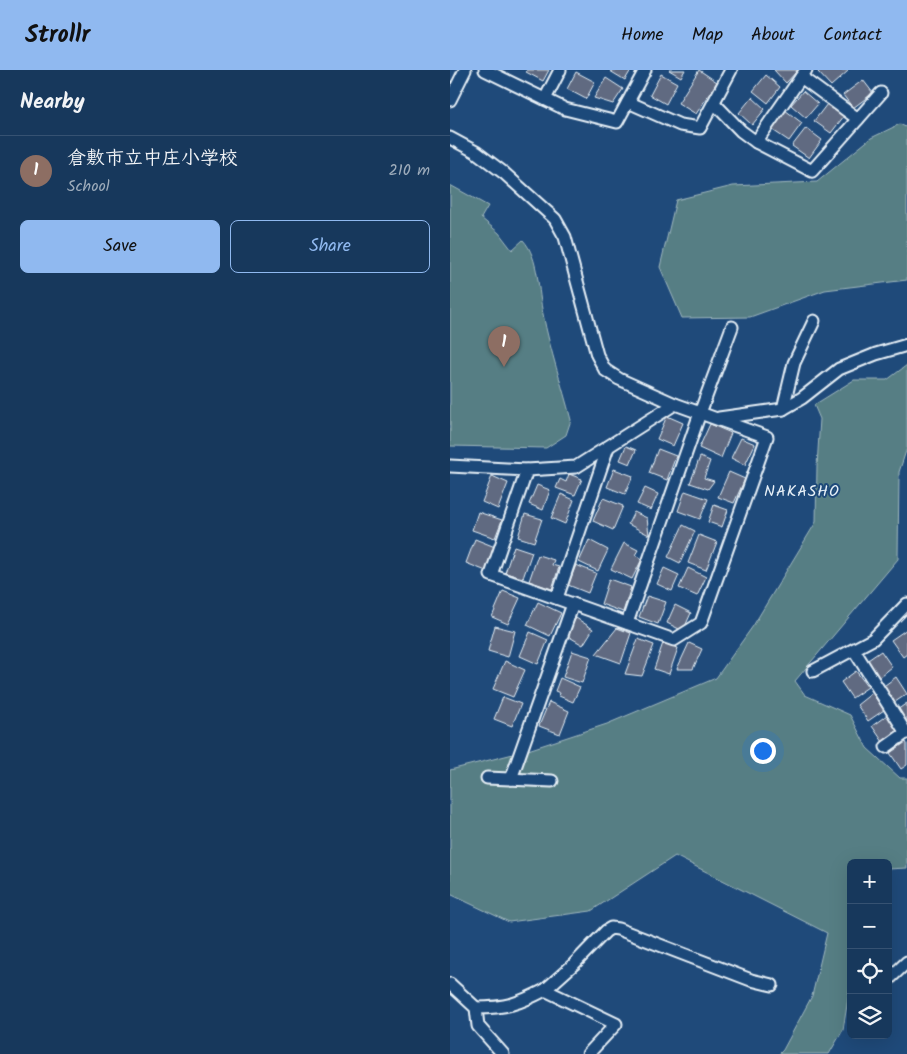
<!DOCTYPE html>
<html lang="en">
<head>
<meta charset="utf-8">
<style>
	:root { --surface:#17385c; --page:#244365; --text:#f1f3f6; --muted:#9eacbb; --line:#365272; --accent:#90b9f0 }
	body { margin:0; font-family:Kalam,"Klee One",sans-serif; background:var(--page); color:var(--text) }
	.controls { position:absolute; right:15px; bottom:15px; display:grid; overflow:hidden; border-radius:8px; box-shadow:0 5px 20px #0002 }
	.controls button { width:45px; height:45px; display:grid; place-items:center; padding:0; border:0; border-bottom:1px solid var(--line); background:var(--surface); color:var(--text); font:25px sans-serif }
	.you { position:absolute; left:312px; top:680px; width:18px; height:18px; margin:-12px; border:4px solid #fff; border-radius:50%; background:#1a73e8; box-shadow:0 0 0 8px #1a73e833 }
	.badge { display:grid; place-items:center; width:32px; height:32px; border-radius:50%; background:var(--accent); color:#fff; font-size:16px; font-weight:700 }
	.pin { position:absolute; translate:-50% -41px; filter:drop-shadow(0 1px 2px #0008) }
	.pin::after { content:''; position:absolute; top:26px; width:18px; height:15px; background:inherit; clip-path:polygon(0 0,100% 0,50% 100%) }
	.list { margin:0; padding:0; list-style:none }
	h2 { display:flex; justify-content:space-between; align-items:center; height:65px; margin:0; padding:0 20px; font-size:21px }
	h2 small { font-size:16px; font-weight:400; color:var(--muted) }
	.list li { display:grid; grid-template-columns:32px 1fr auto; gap:15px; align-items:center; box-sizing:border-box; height:70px; padding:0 20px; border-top:1px solid var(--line) }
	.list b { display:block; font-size:19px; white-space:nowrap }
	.list p { margin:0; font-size:16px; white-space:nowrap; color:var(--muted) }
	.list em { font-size:16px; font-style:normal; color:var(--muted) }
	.actions { display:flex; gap:10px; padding:15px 20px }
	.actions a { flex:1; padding:11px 0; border:1px solid var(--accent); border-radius:8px; text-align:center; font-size:18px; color:var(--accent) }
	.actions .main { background:var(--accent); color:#111 }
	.icon { flex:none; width:28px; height:28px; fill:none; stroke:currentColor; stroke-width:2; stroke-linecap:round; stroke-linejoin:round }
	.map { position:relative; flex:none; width:457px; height:984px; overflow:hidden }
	header { display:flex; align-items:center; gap:30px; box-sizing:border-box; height:70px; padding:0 25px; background:var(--accent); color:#111 }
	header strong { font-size:24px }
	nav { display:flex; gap:28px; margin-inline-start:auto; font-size:18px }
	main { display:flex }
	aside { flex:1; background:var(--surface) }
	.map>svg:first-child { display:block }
	.green { fill:#577e84; stroke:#a0b8be }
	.building { fill:#606b81; stroke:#e8f1f8 }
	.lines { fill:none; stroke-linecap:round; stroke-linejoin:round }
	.street-casing { stroke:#e8f1f8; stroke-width:15 }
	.street { stroke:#1f4a7a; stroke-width:11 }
	.labels { text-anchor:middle; stroke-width:4; stroke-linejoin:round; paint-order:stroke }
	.quarter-label { font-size:16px; letter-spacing:1px; fill:#e8f1f8; stroke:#1f4a7a }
</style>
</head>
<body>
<header>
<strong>Strollr</strong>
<nav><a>Home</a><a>Map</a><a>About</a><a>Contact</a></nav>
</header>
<main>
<aside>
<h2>Nearby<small></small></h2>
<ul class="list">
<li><span class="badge" style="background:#8d6e63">1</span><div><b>倉敷市立中庄小学校</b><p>School</p></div><em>210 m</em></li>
</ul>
<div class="actions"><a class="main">Save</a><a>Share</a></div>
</aside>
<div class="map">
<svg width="457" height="984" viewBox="0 0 457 984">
	<rect width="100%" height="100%" fill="#1f4a7a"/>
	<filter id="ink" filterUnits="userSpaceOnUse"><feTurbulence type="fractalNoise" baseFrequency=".02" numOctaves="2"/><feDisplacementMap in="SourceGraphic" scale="10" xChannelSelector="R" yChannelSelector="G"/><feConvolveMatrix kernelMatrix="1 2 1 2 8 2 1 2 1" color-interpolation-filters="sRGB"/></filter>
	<g filter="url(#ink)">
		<g class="green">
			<path d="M450 54 457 58V210L375 220 300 247 232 248 210 197 226 130 283 116 367 112 421 68Z"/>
			<path d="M0 115 38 136 31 148 49 163 62 180 73 170C89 187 88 222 93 244 100 280 112 315 121 350L116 365 96 378 0 376Z"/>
			<path d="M457 295V378L449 402 448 489 345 611 355 625 400 645 417 678 450 708H457V798L438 799V793H401V910L393 960 379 984H329L333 980 362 926 377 863 225 786 141 841 59 852 0 824V700L75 681 157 654 266 608 303 556 366 452 367 396 370 349 364 335 404 310H437Z"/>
		</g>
		<g class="building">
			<path d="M77 0H99L93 11 76 2Z"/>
			<path d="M161 0H181L175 10 160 1Z"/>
			<path d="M219 0H235L231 7Z"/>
			<path d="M249 0 267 12 246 44 228 33Z"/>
			<path d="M324 0H348L336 13Z"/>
			<path d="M369 0H397L398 1 381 16 368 2Z"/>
			<path d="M126 2 145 12 136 29 117 19Z"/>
			<path d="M211 4 227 13 216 34 200 25Z"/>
			<path d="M316 5 330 17 318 33 303 21Z"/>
			<path d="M156 8 173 19 163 34 144 28Z"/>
			<path d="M413 10 423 23 403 38 393 25Z"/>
			<path d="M353 21 368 34 356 48 341 35Z"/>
			<path d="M302 27 315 39 302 55 289 43Z"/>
			<path d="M377 34 394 46 381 63 364 51Z"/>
			<path d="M335 40 352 53 339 71 321 59Z"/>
			<path d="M356 58 372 70 359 88 342 76Z"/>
			<path d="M217 346 233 353 223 376 207 369Z"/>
			<path d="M260 354 281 363 271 388 249 378Z"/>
			<path d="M291 368 305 374 295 395 281 388Z"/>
			<path d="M176 376 186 380 180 394 170 390Z"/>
			<path d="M208 379 226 386 217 410 199 403Z"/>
			<path d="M250 387 260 391 254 408 264 411 258 419 240 413Z"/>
			<path d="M164 399 183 406 175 424 157 417Z"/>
			<path d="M279 402 295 409 284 433 268 427Z"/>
			<path d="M119 404 132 409 125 425 106 418 110 409 116 412Z"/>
			<path d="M42 406 58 413 48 439 32 432Z"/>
			<path d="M87 415 100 420 93 440 79 434Z"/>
			<path d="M195 418 208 424 201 440 187 434Z"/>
			<path d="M235 421 258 429 250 449 228 441Z"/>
			<path d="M111 424 124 430 115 454 101 448Z"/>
			<path d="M153 428 173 436 163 460 143 451Z"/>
			<path d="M264 435 278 440 272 457 258 452Z"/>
			<path d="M28 442 52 450 45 468 22 460Z"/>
			<path d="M184 442 197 448 199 465 178 454Z"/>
			<path d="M75 444 92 449 84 472 68 467Z"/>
			<path d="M233 455 245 461 230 493 218 487Z"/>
			<path d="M249 465 267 472 256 500 238 493Z"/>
			<path d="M25 469 45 477 36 501 16 493Z"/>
			<path d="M139 470 158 480 148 501 129 492Z"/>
			<path d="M174 473 188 480 185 485 192 489 182 509 161 499Z"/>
			<path d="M64 476 82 482 73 508 55 503Z"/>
			<path d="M88 485 104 490 102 495 109 497 102 519 79 511Z"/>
			<path d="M126 495 146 503 138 523 118 515Z"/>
			<path d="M214 498 229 505 222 521 207 514Z"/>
			<path d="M238 498 256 507 247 526 229 518Z"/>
			<path d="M159 509 181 517 173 542 151 534Z"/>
			<path d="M53 521 70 528 58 554 42 547Z"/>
			<path d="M197 526 216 532 208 554 189 547Z"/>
			<path d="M88 532 111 543 100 566 77 555Z"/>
			<path d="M225 535 241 543 233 561 217 553Z"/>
			<path d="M126 548 143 559 133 575 116 565Z"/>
			<path d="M45 556 65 561 58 587 38 581Z"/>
			<path d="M167 558 181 563 171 593 146 584Z"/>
			<path d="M457 559V584L453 587 441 570Z"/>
			<path d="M80 562 98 570 88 594 70 586Z"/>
			<path d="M188 569 204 575 192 606 175 604Z"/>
			<path d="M213 573 228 578 219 604 204 599Z"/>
			<path d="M239 573 252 579 243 599H227Z"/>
			<path d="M122 581 141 587 132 613 113 607Z"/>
			<path d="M431 581 442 597 427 609 415 592Z"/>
			<path d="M55 591 75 600 63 627 43 619Z"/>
			<path d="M406 601 418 617 402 628 391 612Z"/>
			<path d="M446 607 457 624 442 634 431 618Z"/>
			<path d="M110 608 130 617 123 632 109 626 110 623 105 621Z"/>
			<path d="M422 623 434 640 418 651 407 635Z"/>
			<path d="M53 627 71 634 62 656 44 649Z"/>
			<path d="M99 632 119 641 110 664 89 656Z"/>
			<path d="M457 633V654L447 640Z"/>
			<path d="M437 645 449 661 433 672 422 656Z"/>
			<path d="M456 672 457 674V695L451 699 440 683Z"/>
		</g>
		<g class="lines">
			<g class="street-casing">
				<g id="street">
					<path d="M35 0 115 39 167 52 195 0"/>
					<path d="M351 7 408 49"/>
					<path d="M95 29 110 0"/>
					<path d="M0 30 15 0"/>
					<path d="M178 32 230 55 250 58 281 0"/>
					<path d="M264 33 291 61 306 72 362 101 431 23"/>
					<path d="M0 68 26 82 54 103 105 149 115 167 147 285 155 300 169 309 225 334"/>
					<path d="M306 72 356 0"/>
					<path d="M225 334 317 367 251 553 224 570 41 505 77 400 126 397Z"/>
					<path d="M333 339 344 293 364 251"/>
					<path d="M269 348 333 339 352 328 389 299 426 284 457 275"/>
					<path d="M0 396 77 400"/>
					<path d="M107 528 158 377"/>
					<path d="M177 553 250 343 282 257"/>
					<path d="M404 580 456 663"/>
					<path d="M363 601 423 569 457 534"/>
					<path d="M436 677 457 662"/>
					<path d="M37 708 102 711"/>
					<path d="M61 709 123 534"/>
					<path d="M438 910 457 892"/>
					<path d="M0 914 26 938 28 956 53 984"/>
					<path d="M26 938C56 938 68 934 95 920"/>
					<path d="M138 984 166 954 95 920 124 894 156 861 161 858 168 859 301 910 322 915"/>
				</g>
			</g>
			<use href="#street" class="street"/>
		</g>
	</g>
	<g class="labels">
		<g class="quarter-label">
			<text x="352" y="426">NAKASHO</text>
		</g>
	</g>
</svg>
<div class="controls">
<button>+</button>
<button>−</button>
<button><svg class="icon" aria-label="locate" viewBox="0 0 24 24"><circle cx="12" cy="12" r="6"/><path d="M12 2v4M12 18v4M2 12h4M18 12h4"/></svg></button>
<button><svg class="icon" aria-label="layers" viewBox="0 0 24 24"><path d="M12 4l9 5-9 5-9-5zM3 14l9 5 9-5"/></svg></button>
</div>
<div class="you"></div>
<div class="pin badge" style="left:54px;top:297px;background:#8d6e63">1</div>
</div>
</main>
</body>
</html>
